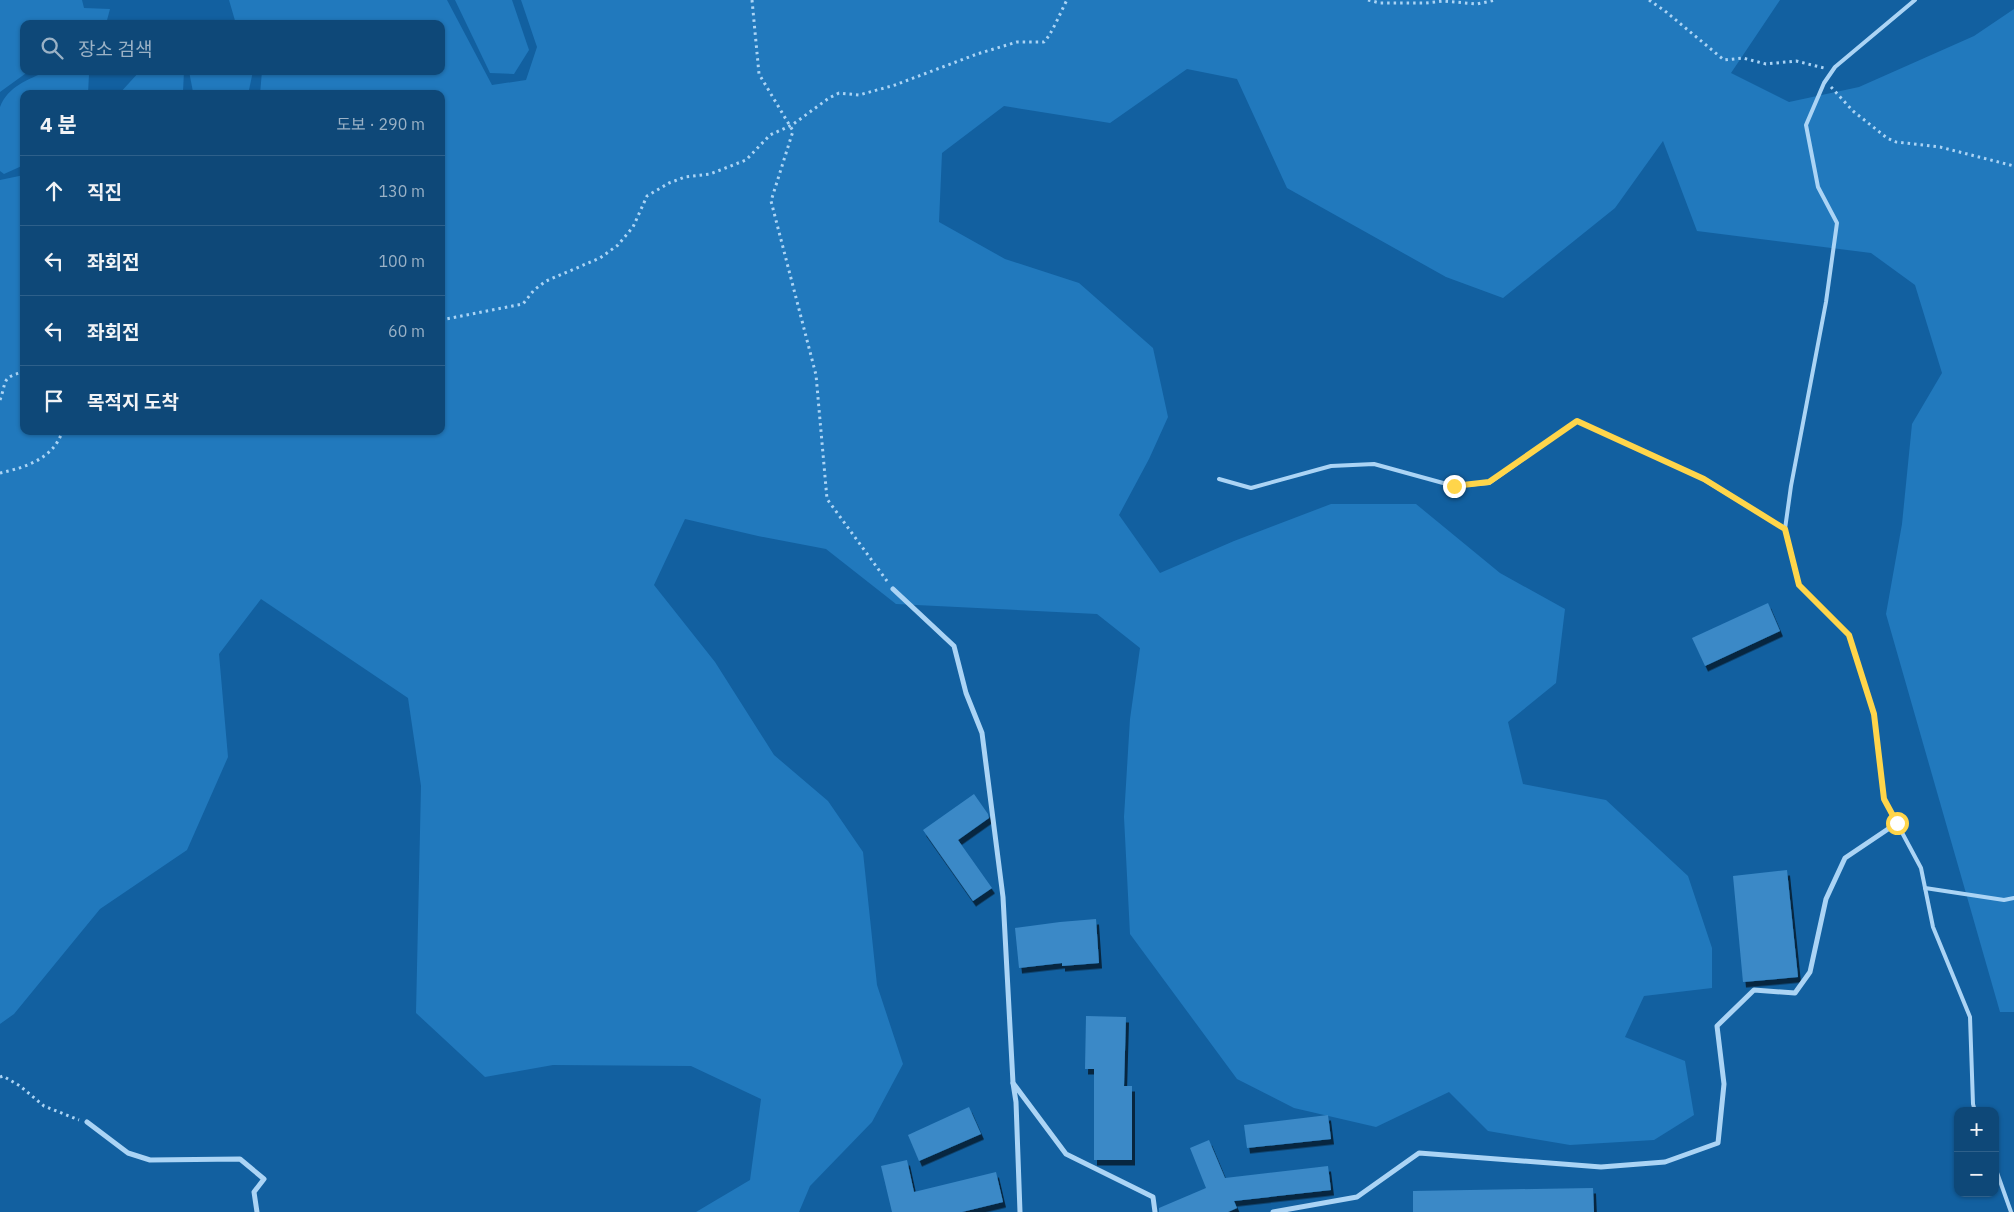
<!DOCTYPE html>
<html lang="ko">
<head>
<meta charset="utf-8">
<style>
	:root { --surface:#0e4878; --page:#174f7d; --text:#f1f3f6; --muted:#9bb2c6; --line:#2e608a }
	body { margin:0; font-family:"IBM Plex Sans","Noto Sans KR",sans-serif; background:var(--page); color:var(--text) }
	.controls { position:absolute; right:15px; bottom:15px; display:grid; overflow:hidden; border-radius:10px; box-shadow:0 1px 4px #0004 }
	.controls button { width:45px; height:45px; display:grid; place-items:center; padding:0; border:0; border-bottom:1px solid var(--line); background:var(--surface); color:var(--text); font:25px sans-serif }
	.stop { position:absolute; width:15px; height:15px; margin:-11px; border:4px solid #ffd54a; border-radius:50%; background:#fff }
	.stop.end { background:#ffd54a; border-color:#fff; box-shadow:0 1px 5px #0008 }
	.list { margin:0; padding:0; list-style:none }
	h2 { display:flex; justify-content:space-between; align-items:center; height:65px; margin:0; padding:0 20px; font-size:21px }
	h2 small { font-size:16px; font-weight:400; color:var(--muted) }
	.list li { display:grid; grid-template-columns:32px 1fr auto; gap:15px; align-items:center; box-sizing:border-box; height:70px; padding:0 20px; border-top:1px solid var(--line) }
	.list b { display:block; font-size:19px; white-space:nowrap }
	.list em { font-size:16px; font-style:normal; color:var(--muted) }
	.icon { flex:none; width:28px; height:28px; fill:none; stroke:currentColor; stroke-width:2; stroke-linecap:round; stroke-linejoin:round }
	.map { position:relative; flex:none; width:2014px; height:1212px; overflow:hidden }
	.search { position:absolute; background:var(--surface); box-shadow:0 1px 4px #0004; left:20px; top:20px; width:425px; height:55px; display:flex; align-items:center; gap:12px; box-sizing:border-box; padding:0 18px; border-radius:10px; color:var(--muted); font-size:19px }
	.panel { position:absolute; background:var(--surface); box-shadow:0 1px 4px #0004; left:20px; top:90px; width:425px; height:345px; border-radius:10px }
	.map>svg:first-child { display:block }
	.green { fill:#2179bd }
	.building { fill:#3b89c7; filter:url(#shadow) }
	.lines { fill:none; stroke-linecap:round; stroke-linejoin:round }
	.path { stroke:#abd4f5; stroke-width:3; stroke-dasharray:2.5 4; stroke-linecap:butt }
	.service { stroke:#abd4f5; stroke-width:4 }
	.minor { stroke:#abd4f5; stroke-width:5 }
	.route { stroke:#ffd54a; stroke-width:6 }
</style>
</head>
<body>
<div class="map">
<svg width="2014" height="1212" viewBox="0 0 2014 1212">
	<defs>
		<filter id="shadow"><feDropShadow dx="3" dy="5.5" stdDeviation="0" flood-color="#0009"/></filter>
	</defs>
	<rect width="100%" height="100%" fill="#1260a0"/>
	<g class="green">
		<path d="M0 0H82L84 8 110 9 106 24H24V71H29L0 92Z"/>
		<path d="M229 0H447L492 85 526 80 537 47 521 0H1780L1731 73 1789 102 1859 87 1974 36 2014 9V1012H2000L1886 614 1902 524 1912 424 1942 373 1915 285 1871 253 1697 231 1663 141 1615 208 1503 298 1446 277 1287 188 1237 79 1187 69 1110 123 1004 106 942 153 939 222 1005 259 1079 283 1153 348 1168 417 1149 459 1119 515 1160 573 1234 541 1331 504H1416L1500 573 1565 609 1556 683 1508 722 1523 784 1606 800 1688 876 1712 948V988L1644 996 1625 1037 1685 1061 1694 1115 1654 1140 1570 1145 1488 1131 1449 1092 1376 1127 1294 1108 1237 1079 1130 934 1124 817 1130 719 1140 648 1097 614 896 604 826 549 758 536 685 519 654 585 715 662 774 755 828 801 863 852 877 985 903 1064 872 1122 810 1186 799 1212H696L750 1180 761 1099 691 1066 553 1065 485 1077 416 1013 421 786 408 698 261 599 219 654 228 757 187 850 100 909 14 1014 0 1024V180L24 175V431H441V94H260L262 71H441V24H236Z"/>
		<path d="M455 0H512L529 50 514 74 490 73Z"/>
		<path d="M47 71H86L89 74 88 94H24V165L4 174 0 171V107C8 86 28 80 47 71Z"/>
		<path d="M140 71H184L183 92 184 94H119Z"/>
		<path d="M189 71H253L249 90 210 94 193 92Z"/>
	</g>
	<g class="building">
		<path d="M1768 603 1780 631 1705 666 1692 638Z"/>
		<path d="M974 794 988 814 989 818 958 840 992 888 973 901 923 830Z"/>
		<path d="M1787 870 1798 977 1743 982 1733 876Z"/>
		<path d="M1096 919 1099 963 1062 966V963L1019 968 1015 928 1060 922Z"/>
		<path d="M1086 1016 1126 1017 1124 1086H1132V1160H1094V1069H1085Z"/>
		<path d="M969 1107 981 1134 919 1161 908 1135Z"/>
		<path d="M1328 1115 1331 1139 1247 1148 1244 1125Z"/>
		<path d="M1209 1140 1225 1178 1328 1166 1331 1190 1234 1201 1237 1208 1228 1212H1159V1208L1206 1188 1190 1148Z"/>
		<path d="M907 1160 914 1192 996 1172 1003 1202 962 1212H892L881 1166Z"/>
		<path d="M1593 1188 1594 1212H1413V1191Z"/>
	</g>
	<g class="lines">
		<g class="path">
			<path d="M752 0 759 74 793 131 771 201 816 375 827 499 887 581"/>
			<path d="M1368 0 1380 3H1426L1443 1 1477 4 1496 0"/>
			<path d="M1649 0 1665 11 1724 60 1743 58 1766 64 1796 61 1824 68"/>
			<path d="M1831 87 1853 111 1887 138 1896 142 1940 147 2014 166"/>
			<path d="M441 320 523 304 534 290 546 281 600 258 618 245 633 227 647 196 669 183 685 177 710 174 746 160 770 135 792 125 829 98 839 93 859 95 895 85 977 54 1017 42H1044C1052 34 1061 11 1067 0"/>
			<path d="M0 400C7 381 1 377 24 372"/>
			<path d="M0 473C18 469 40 463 53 448 57 444 60 437 63 431"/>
			<path d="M0 1077 3 1076 20 1086 44 1106 79 1120"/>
		</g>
		<g class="service">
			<path d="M1915 0 1835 67 1824 83 1806 125 1818 187 1837 223 1826 302 1791 486 1785 529 1799 585 1849 635 1874 714 1884 799 1921 868 1933 927 1970 1017 1973 1104 1975 1111"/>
			<path d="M1219 479 1251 488 1331 466 1374 464 1454 486 1489 483 1577 421 1703 479 1785 529"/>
			<path d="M1925 888 2004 900 2014 898"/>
			<path d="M1995 1167 2011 1212"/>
		</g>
		<g class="minor">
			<path d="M893 589 954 646 966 693 982 733 1003 897 1013 1083 1066 1154 1153 1197 1155 1212"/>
			<path d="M1013 1083 1016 1102 1020 1212"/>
			<path d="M87 1122 128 1153 150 1160 240 1159 264 1179 254 1192 257 1212"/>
			<path d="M1273 1212 1357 1197 1419 1153 1601 1167 1665 1162 1718 1143 1724 1084 1717 1026 1754 990 1795 993 1810 972 1826 899 1845 858 1897 823"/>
		</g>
	</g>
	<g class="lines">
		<path class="route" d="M1454 486 1489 482 1577 421 1704 479 1785 529 1799 585 1849 635 1874 714 1884 799 1897 823"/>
	</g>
</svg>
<div class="controls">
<button>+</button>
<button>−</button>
</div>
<div class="stop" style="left:1897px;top:823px"></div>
<div class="stop end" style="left:1454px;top:486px"></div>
<div class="search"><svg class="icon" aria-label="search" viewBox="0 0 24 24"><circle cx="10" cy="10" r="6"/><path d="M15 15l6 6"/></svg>장소 검색</div>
<section class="panel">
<h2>4 분<small>도보 · 290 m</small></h2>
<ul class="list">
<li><svg class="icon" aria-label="ahead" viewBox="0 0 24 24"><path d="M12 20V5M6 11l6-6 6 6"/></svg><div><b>직진</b></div><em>130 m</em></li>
<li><svg class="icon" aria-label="left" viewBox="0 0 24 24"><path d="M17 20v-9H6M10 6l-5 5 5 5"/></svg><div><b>좌회전</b></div><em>100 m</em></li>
<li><svg class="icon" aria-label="left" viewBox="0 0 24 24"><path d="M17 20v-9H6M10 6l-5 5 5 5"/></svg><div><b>좌회전</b></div><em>60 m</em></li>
<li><svg class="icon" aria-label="arrive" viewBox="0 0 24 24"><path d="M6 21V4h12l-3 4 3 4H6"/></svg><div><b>목적지 도착</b></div></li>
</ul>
</section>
</div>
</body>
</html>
